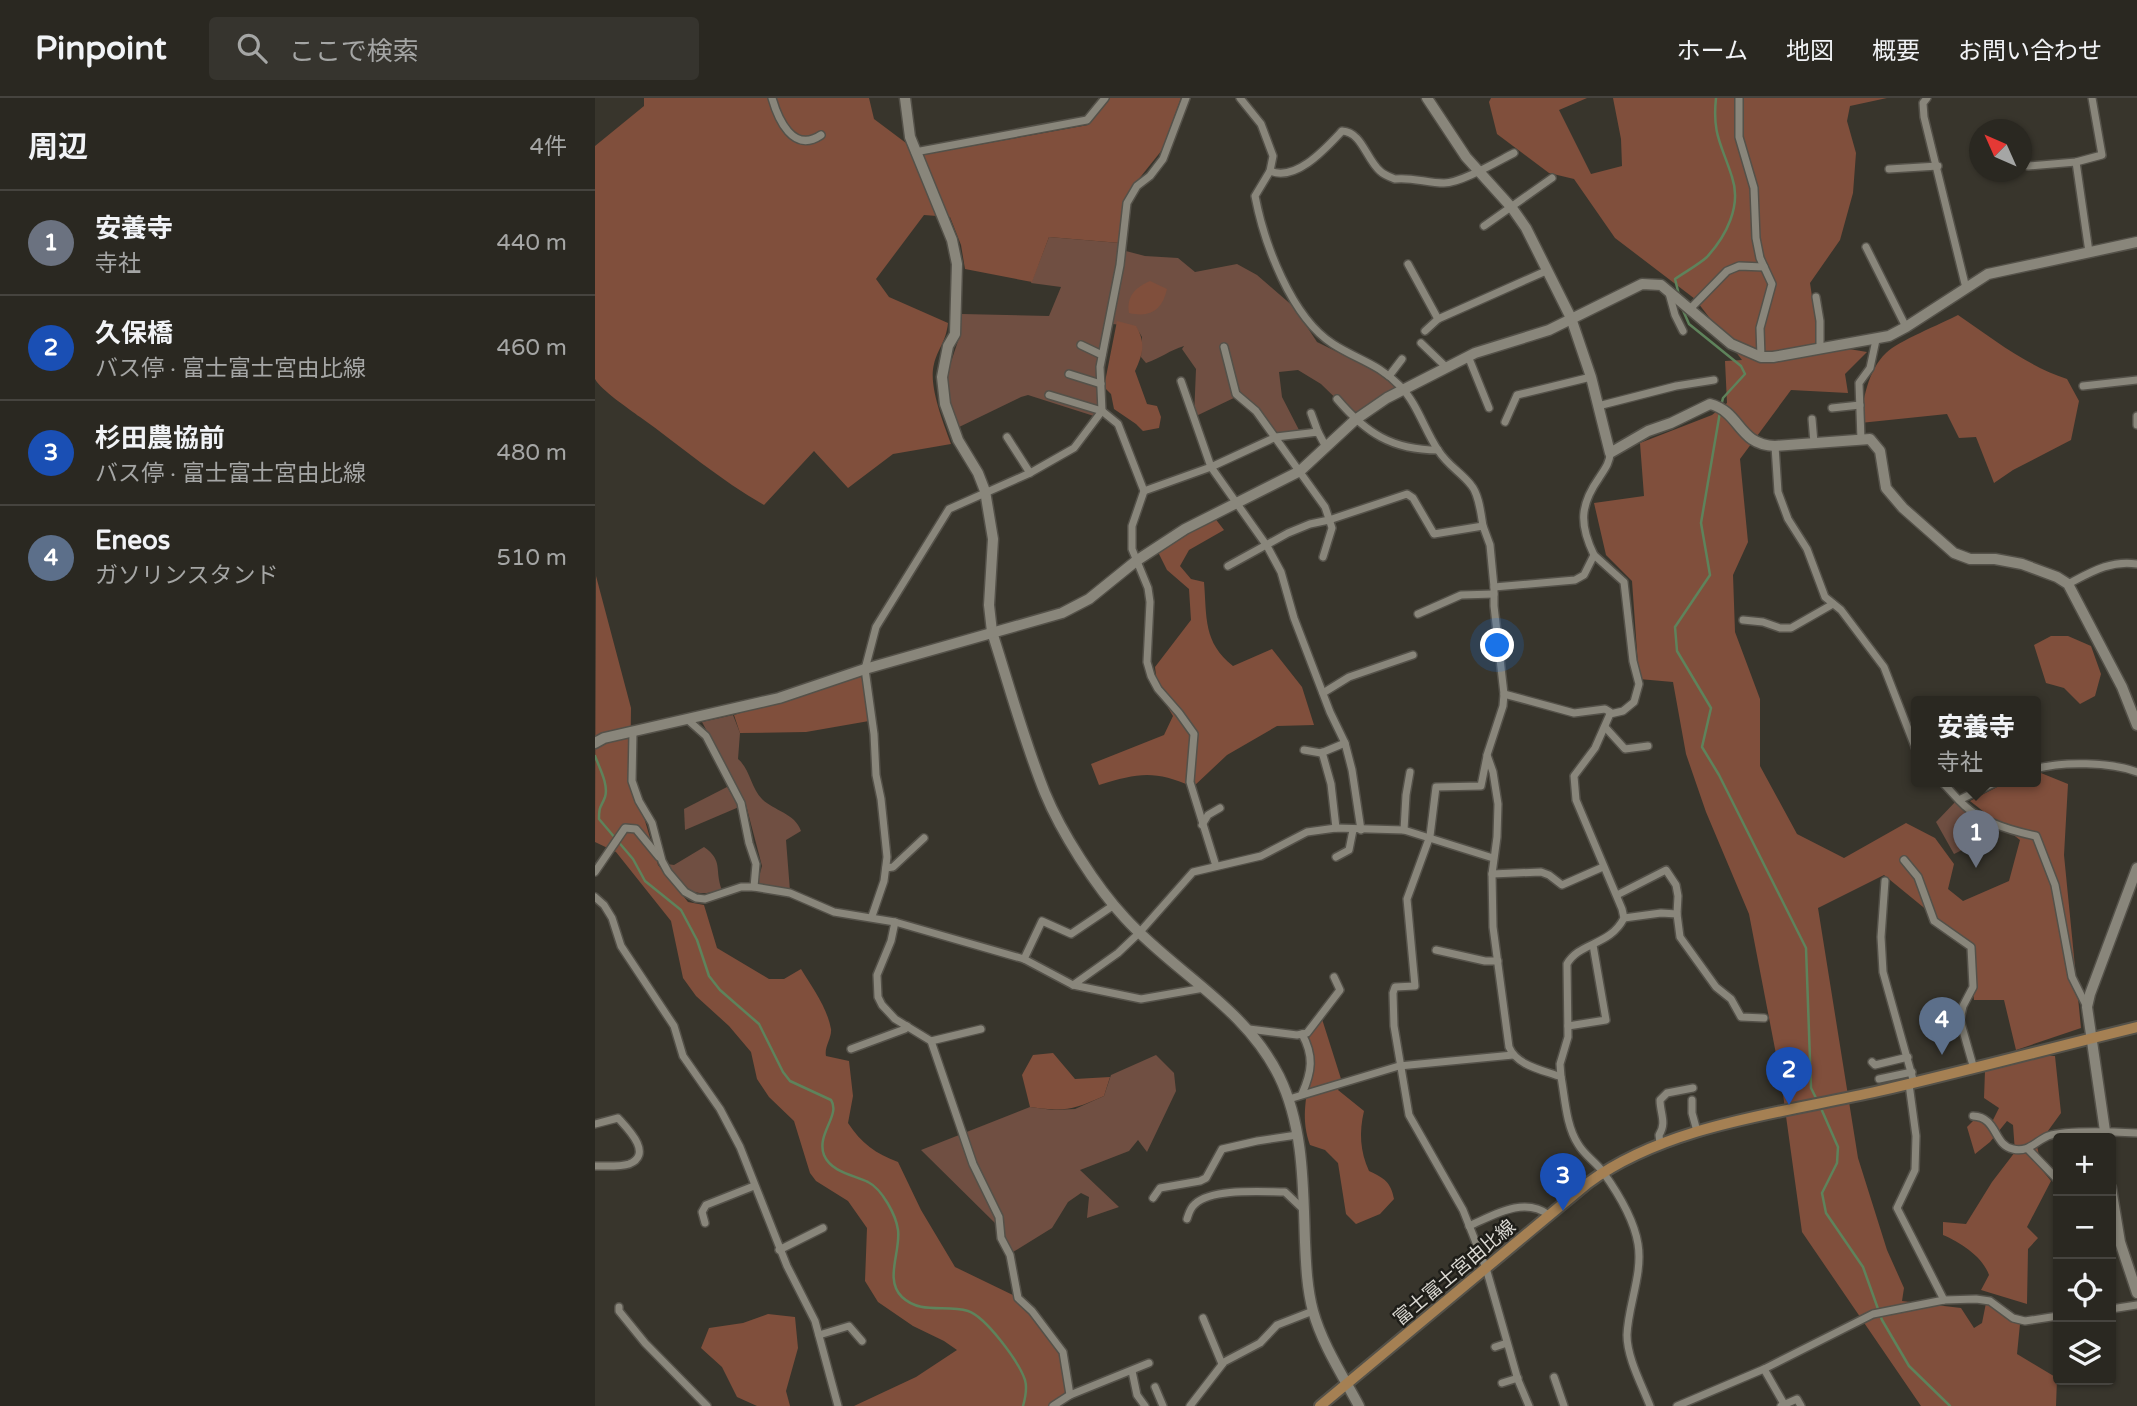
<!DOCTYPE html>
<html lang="ja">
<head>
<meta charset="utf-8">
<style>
	:root { --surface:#2a2821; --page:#36342e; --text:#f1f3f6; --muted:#a5a6a5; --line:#46443f; --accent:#5bc8e7 }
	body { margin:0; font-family:"Varela Round","Noto Sans JP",sans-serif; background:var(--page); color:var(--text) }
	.controls { position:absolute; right:21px; bottom:21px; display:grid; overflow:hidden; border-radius:7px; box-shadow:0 2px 5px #0004 }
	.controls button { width:63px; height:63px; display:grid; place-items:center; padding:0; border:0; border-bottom:2px solid var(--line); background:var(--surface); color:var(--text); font:35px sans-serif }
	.compass { position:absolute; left:1374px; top:21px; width:63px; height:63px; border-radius:50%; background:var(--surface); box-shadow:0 2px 5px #0004; rotate:315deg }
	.you { position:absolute; left:903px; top:548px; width:24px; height:24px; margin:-18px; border:5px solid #fff; border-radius:50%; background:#1a73e8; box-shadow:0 0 0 10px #1a73e833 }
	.badge { display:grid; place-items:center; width:46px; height:46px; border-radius:50%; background:var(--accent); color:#fff; font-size:23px; font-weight:700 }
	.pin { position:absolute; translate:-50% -58px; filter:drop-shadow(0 2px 4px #0008) }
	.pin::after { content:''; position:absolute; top:37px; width:24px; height:21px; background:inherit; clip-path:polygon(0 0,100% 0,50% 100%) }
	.popup { position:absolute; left:1316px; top:598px; width:130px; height:91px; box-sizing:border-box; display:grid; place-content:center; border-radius:7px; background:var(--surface); filter:drop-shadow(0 2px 5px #0005); font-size:23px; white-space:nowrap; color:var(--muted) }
	.popup b { font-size:26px; color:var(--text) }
	.popup::after { content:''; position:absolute; left:50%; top:100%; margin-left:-14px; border:14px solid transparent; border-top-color:var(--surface) }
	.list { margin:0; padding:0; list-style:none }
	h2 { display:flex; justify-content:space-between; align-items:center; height:91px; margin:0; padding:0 28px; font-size:30px }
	h2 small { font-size:23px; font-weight:400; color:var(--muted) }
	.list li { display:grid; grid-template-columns:46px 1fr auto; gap:21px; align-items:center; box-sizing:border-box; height:105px; padding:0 28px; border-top:2px solid var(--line) }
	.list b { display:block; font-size:26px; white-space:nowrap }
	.list p { margin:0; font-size:23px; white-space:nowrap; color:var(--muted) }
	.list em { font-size:23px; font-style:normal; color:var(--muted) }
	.icon { flex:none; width:38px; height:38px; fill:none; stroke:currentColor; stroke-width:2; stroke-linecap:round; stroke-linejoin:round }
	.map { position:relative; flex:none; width:1542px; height:1308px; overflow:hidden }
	header { display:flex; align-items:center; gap:42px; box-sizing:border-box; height:98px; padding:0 35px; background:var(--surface); border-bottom:2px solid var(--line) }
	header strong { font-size:33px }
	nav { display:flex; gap:38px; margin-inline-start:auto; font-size:24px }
	.search { width:490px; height:63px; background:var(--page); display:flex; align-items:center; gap:18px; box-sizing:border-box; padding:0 24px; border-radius:7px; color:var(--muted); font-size:26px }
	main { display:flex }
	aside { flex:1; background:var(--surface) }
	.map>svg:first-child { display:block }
	.green { fill:#704f42 }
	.forest { fill:#804f3c }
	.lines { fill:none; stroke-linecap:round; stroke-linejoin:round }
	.stream { stroke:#5e835b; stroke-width:2.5 }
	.street-casing { stroke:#545149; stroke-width:10 }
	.secondary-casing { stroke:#545149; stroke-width:13 }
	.primary-casing { stroke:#545149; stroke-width:14 }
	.street { stroke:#89867b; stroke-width:7 }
	.secondary { stroke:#89867b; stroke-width:10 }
	.primary { stroke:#a58053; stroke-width:10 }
	.labels { text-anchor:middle; stroke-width:5; stroke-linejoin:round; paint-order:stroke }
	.street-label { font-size:19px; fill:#dad8d2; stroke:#1e1d18 }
</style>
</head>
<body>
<header>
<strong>Pinpoint</strong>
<div class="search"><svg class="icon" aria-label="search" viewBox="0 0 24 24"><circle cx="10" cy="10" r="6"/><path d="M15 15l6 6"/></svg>ここで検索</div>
<nav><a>ホーム</a><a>地図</a><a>概要</a><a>お問い合わせ</a></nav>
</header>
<main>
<aside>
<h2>周辺<small>4件</small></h2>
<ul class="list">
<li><span class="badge" style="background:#6b7280">1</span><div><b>安養寺</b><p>寺社</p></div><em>440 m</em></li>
<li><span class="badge" style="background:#1a4fb4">2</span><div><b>久保橋</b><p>バス停 · 富士富士宮由比線</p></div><em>460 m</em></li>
<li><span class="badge" style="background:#1a4fb4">3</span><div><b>杉田農協前</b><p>バス停 · 富士富士宮由比線</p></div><em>480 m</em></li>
<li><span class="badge" style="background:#5c6f8a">4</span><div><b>Eneos</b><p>ガソリンスタンド</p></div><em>510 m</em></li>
</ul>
</aside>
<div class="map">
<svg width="1542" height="1308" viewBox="0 0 1542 1308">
	<rect width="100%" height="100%" fill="#38352c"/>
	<g class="green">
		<path d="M454 139 525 145 511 240 509 306 502 319 433 297 426 299 360 331 350 282 363 243 367 216 454 218 466 189 436 185Z"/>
		<path d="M527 152 550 158 583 160 600 174 642 166 662 177 699 209 722 244 781 273 801 289 759 318 726 286 703 272 684 274 687 299 704 332 679 340 643 298 599 319 601 271 587 251 589 248C575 252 566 260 551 265L546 259 547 239 541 229 518 226Z"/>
		<path d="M138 617 145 635 143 661C155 671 156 690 167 701 179 713 200 715 206 733L191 742 195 793 162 786 167 768 151 707 107 624Z"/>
		<path d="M132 689 144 709 90 732 89 711Z"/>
		<path d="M1363 701 1397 727 1401 735 1359 756 1341 724Z"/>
		<path d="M109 749C129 763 119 772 127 792 93 801 91 790 72 766L79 767Z"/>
		<path d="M561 957 579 975 581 993 552 1054 543 1042 534 1053 485 1072 524 1109 492 1120 494 1099 486 1095 473 1104 457 1130 418 1154 403 1128 326 1052 435 1009 458 1012 480 1011 509 998 516 977Z"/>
	</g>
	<g class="forest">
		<path d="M49 0H274L279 21 327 57 493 27 515 0H586L567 52 543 82 525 145 454 139 437 184 370 171 366 147 355 119 329 117 281 181 294 199 353 225C351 244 343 250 339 266 333 288 349 326 356 346L298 356 253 390 219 353 169 407C125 382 87 349 45 319 34 311 6 292 0 281V48L49 8Z"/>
		<path d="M896 0H992L964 12 996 76 1027 68 1026 41 1018 0H1292L1255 8 1252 23 1261 55 1258 95 1245 142 1215 185 1224 246 1272 254 1250 276 1253 295 1196 292 1145 361 1153 444 1138 477 1140 534 1165 601V668L1202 736 1249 760 1311 725 1340 740 1359 766 1353 791 1368 803 1414 783 1425 742 1375 703 1412 684H1440L1441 673 1473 686 1469 757 1486 930 1421 952 1409 902H1379L1372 845 1289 777 1223 810 1263 1060 1292 1152 1309 1190 1307 1203 1366 1210 1379 1230 1387 1225 1391 1205 1425 1226 1422 1256 1462 1280 1461 1308H1326L1207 1134 1186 982 1154 816 1111 714 1091 656 1078 584 1044 581 1037 483 1011 457 999 405 1049 398 1045 345 1117 317 1132 305 1130 263 1147 262 1100 201 1020 140 979 81 954 75 902 36 894 4Z"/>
		<path d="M555 183 572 191C567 212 556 220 534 215 531 198 541 189 555 183Z"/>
		<path d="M1363 217C1398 241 1432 268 1472 281L1484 303 1476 342 1418 372 1399 385 1381 339 1364 340 1352 316 1265 325C1268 302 1273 272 1291 255 1303 243 1346 226 1363 217Z"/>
		<path d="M522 223 541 228C551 245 548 256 540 273L552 306 562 308 566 319 564 330 548 333 541 326 519 311 516 296 509 289Z"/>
		<path d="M619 419 629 432 594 452 585 468 596 481 609 484C612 520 608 544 638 568L677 551 707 589 719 627 682 628 632 657 598 689C559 672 544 675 504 687L496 666 569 637 578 618 563 593 560 569 596 522 594 491 572 472 562 452Z"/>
		<path d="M1 478 36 610 35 688 48 716 63 767 93 804 109 807 122 850 174 881H189L206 871C217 889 232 909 236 931 237 940 229 949 231 958L254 963 258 998 253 1025C266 1045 281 1056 303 1064L326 1112 360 1169 424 1200 465 1250 474 1295 458 1308H259L321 1279 362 1252 349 1243 318 1228 283 1204 270 1183 272 1130 253 1103 221 1083 215 1075 199 1023 174 999 162 981 156 954 134 928 101 898 88 880 76 823 21 754 0 744Z"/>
		<path d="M1456 538H1473L1496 548 1506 576 1500 598 1485 606 1469 590 1451 585 1439 547Z"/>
		<path d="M266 575 274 623 211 634 145 635 139 617Z"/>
		<path d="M727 921 747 984 743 992 769 1013C764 1034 765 1053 774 1073 789 1080 796 1084 799 1101L785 1116 761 1126 751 1116 743 1065 730 1052 715 1047C706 1021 711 1004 714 978 716 968 713 955 711 944Z"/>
		<path d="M458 955 480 981 515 979 509 998C478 1012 469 1014 435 1009L427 977 438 957Z"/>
		<path d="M1438 958H1460L1466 1015 1442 1048 1447 1072 1456 1083 1432 1129 1443 1140 1433 1151 1432 1206 1386 1192 1394 1177C1388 1159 1365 1144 1348 1137V1124L1371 1126 1397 1084 1420 1054 1418 1027 1412 1023 1395 1044 1380 1056 1372 1029 1380 1021 1396 1026 1404 1010 1389 1000 1390 973Z"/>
		<path d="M173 1216 200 1219 203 1250 191 1293 195 1308H162L142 1299 127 1269 106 1250 114 1230 148 1225Z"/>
	</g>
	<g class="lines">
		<g class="stream">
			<path d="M1084 197 1080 181C1090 174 1103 167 1112 159 1131 138 1147 108 1137 79 1127 47 1117 37 1121 0"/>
			<path d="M1087 210 1094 226 1146 268 1150 276 1128 300 1126 308"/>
			<path d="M1125 314 1106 425 1115 477 1080 529 1082 553 1116 610 1107 649 1124 677 1211 850 1216 990 1222 1002"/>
			<path d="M0 658C4 669 14 687 10 699 6 710 4 707 4 721L38 761 50 783 86 812 102 842 114 878 125 892 164 926 188 974 195 983 236 1002C246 1017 221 1036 229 1057 236 1074 258 1077 273 1084 287 1091 301 1117 303 1132 306 1153 289 1182 307 1199 326 1217 351 1206 373 1213 391 1219 424 1264 430 1282 432 1289 430 1301 428 1308"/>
			<path d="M1225 1008 1243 1049 1242 1065 1227 1095 1231 1115 1268 1169 1287 1222 1314 1268 1355 1308"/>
		</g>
		<g class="street-casing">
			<g id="street">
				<path d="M177 0C183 21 198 56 226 37"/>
				<path d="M645 0 666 26 678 58 675 73 660 98C669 145 696 219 738 246 763 262 784 266 805 288 822 305 830 333 843 352 853 368 866 374 876 387 884 396 886 416 888 428"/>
				<path d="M1144 0V39L1159 90 1161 140 1165 160 1177 186 1165 230 1166 259"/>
				<path d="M1332 0 1328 5 1329 19 1371 190"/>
				<path d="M320 54 492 22 510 0"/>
				<path d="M1481 64 1494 154"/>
				<path d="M1433 68 1481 64 1507 57 1497 0"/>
				<path d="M1294 71 1343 68"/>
				<path d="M675 73C701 84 731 50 747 33 767 34 771 61 785 73 789 77 795 79 800 81 817 79 832 85 849 85 866 85 903 63 919 55"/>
				<path d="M889 128 957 80"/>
				<path d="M1271 149 1311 229"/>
				<path d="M813 166 843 221 951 173"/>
				<path d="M1074 195 1080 217 1088 233"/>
				<path d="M1221 199 1225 223V251"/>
				<path d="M1094 212 1132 173 1144 168 1169 169"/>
				<path d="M830 233 843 221"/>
				<path d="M826 245 851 269"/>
				<path d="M486 247 507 257"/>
				<path d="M629 249 641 296 661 313 730 409 737 430 728 459"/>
				<path d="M873 258 894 310"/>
				<path d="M474 276 506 286"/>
				<path d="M794 278 807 261"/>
				<path d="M586 283 616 369 672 448 686 474 699 520 735 614 750 645 757 672 766 732"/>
				<path d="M1488 288 1542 282"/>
				<path d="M454 297 507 313 523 326 549 393 537 428V451L553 490 555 504 552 564 556 578 563 591 584 615 599 636 595 684 621 768"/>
				<path d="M742 301C771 335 797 352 843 352"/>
				<path d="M1003 308 1081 288 1119 282"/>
				<path d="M1237 310 1265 307"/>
				<path d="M716 315 723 334"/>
				<path d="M1542 318V327"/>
				<path d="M1217 321 1219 345"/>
				<path d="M910 324 922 297 996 279"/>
				<path d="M412 339 435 375"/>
				<path d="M1266 342 1264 285 1275 270 1281 242"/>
				<path d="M1180 348 1183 394 1193 421 1212 451 1230 499 1246 512 1289 569 1322 654"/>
				<path d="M1015 355C1015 365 1009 372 1004 380 985 407 984 426 999 457L989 477 980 482 899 489V508L909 596 908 608 892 657 898 674 903 706 902 739 897 776 898 829 914 949C922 968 948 972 966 979 970 1000 971 1028 983 1046 989 1057 1001 1064 1008 1074 1023 1095 1039 1121 1043 1146 1048 1176 1033 1207 1032 1237 1032 1260 1047 1287 1055 1308"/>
				<path d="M549 393 616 369 681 339 723 334 731 349"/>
				<path d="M633 468 693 435 715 426 734 422 812 396 818 400 839 436 888 428 895 447 899 489"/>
				<path d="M1473 486C1496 474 1515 462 1542 466"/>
				<path d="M823 516 866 497 899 496"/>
				<path d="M1148 522 1168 524 1185 530H1196L1238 506"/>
				<path d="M728 595 754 579 818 557"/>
				<path d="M909 596 979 615 1010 611 1015 614V616"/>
				<path d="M93 622 111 638 146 705 154 745 161 766 159 789"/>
				<path d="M1010 629 1030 651 1053 648"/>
				<path d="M38 634 37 683 44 703 57 725 67 763 73 774 90 794 101 800 110 801 146 789H159L195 795 239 814 300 824 429 861 478 887 546 901 609 890"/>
				<path d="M709 652 726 655 750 645"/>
				<path d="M727 654 736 686 741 730"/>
				<path d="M892 658 886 688 841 689 835 738 812 801 820 888 800 889 798 895 799 928 814 1017 868 1112 891 1170 923 1282 934 1308"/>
				<path d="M1440 671C1467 663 1516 664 1542 674"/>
				<path d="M1347 684C1355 692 1362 701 1370 708 1388 725 1417 733 1441 738L1460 787 1477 879 1492 909"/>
				<path d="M1364 702 1401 684"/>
				<path d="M607 727 613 717 625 710"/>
				<path d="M809 732 811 697 815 674"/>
				<path d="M741 759 754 752 758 732"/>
				<path d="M1309 762 1323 779 1339 823 1376 849 1378 889 1368 908 1365 922 1379 971"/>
				<path d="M291 770 298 769 329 740"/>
				<path d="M0 774 30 730 41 731 64 759"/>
				<path d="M897 776 946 774 954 777 967 787 1008 769"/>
				<path d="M1290 783 1286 839 1288 874 1319 985"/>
				<path d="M1022 797 1071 772 1081 787 1083 798 1082 816 1085 839 1121 889 1136 901 1146 919 1169 920"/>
				<path d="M0 799 9 807 17 820 26 848 79 928 88 958 125 1011 145 1049 192 1168 220 1223 243 1308"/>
				<path d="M277 818 289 783 292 759 286 701 281 677 279 636 270 571 281 529 354 411 435 375 479 350 507 313 505 269 525 167 532 105 542 88 555 78 568 61 591 0"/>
				<path d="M1029 820 1066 815 1082 816"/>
				<path d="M300 824 296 843 282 877 283 899 287 907 300 921 336 943 378 1066 404 1119 406 1140 415 1157 423 1200 437 1213 468 1254 475 1297"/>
				<path d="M841 852 890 863H903"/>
				<path d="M429 861 447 823 476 836 519 807"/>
				<path d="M478 887 523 855 544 835 598 774 666 758 712 734 741 730 809 732 898 760"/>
				<path d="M973 928 1011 922 998 847"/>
				<path d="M654 931 702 937 712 935 745 892 739 879"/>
				<path d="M707 936C719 958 717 973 707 996"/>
				<path d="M336 943 386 931"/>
				<path d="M256 951 310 931 312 928"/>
				<path d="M1277 964 1280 967 1313 959"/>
				<path d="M966 979 965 966 973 939 972 866C984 844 1015 848 1029 820L1027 811 981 702 979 678 1000 650 1015 616 1028 613 1039 604 1044 586 1038 563 1029 484 999 457"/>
				<path d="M1284 981 1317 974"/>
				<path d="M1314 986 1321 1038 1320 1072 1302 1110 1349 1202"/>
				<path d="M694 1001 804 968 918 957"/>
				<path d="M1097 1002V1015L1102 1033"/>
				<path d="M1378 1018C1403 1019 1398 1047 1418 1051 1433 1055 1441 1043 1453 1038 1471 1032 1522 1034 1542 1035"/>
				<path d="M0 1026 23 1020C32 1030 59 1056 34 1066 25 1069 10 1068 0 1068"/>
				<path d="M1065 1045 1064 1037C1072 1025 1065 1015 1065 1002L1072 995 1098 990"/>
				<path d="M1433 1051 1463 1082"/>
				<path d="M558 1100 565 1090 605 1083 611 1080 627 1051 662 1043 702 1037"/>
				<path d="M592 1121C594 1115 595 1110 600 1106 617 1090 667 1094 690 1094L709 1112"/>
				<path d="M110 1125 107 1114 111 1107 159 1088"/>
				<path d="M874 1128C899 1117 929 1098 954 1117"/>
				<path d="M184 1152 228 1130"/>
				<path d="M24 1209V1213L50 1245 112 1308"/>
				<path d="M1516 1211 1542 1207"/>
				<path d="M608 1220 627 1266"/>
				<path d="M224 1237 254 1228 267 1243"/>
				<path d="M900 1249 912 1245"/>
				<path d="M1169 1271 1189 1306"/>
				<path d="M537 1273 542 1297 550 1308"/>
				<path d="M959 1279 969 1308"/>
				<path d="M907 1285 923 1280"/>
				<path d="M560 1289 568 1308"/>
				<path d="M458 1308 475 1297 554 1265"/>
				<path d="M595 1308 629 1264 665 1245 682 1227 718 1213"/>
				<path d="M1082 1308 1169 1271 1278 1216 1349 1202 1381 1201 1395 1203 1418 1220 1430 1223 1463 1218"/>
				<path d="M1186 1308 1202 1301 1206 1308"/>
			</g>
		</g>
		<g class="secondary-casing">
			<g id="secondary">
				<path d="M310 0 315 39 357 142 362 166 360 236 353 248 347 279 350 306 363 342 383 375 390 393 398 441 394 507 397 534C414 587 429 643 450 695 466 734 501 789 530 820 580 875 650 909 684 978 709 1029 708 1089 710 1144 711 1167 712 1191 718 1213 727 1246 748 1278 764 1308"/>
				<path d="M832 0 871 59 917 110 931 130 976 220 996 279 1015 355 1053 333 1076 325 1115 306C1146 314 1143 347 1180 348L1275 341 1285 353 1291 390 1308 410 1359 455 1375 461H1400L1427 466 1462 479 1473 486 1527 589 1542 627"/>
				<path d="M0 645 9 640 184 600 270 571 467 515 494 501 541 463 590 431 705 373 760 322 792 300 880 255 954 232 1047 186 1066 187 1136 246 1166 259H1178L1294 238 1311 229 1393 176 1542 144"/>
				<path d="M1511 1040 1492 909 1495 896 1542 770"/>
				<path d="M1516 1090 1525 1144 1542 1195"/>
			</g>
		</g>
		<g class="primary-casing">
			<path id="primary" d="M725 1308 993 1085C1073 1026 1188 1015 1284 993 1370 973 1456 950 1542 929"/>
		</g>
		<use href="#street" class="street"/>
		<use href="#secondary" class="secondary"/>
		<use href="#primary" class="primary"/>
	</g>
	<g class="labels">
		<g class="street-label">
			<text transform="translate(859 1174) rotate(-40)" y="7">富士富士宮由比線</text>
		</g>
	</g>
</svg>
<div class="controls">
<button>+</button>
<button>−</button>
<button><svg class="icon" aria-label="locate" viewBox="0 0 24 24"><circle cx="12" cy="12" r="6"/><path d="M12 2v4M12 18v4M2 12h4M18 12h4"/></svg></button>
<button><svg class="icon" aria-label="layers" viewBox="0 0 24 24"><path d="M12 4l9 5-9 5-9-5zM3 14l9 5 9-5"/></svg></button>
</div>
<svg class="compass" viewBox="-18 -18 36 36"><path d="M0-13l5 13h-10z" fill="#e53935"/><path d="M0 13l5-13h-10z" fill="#a5a6a5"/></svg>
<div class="you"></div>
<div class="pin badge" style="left:1381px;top:770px;background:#6b7280">1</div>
<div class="popup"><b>安養寺</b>寺社</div>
<div class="pin badge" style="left:1194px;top:1007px;background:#1a4fb4">2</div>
<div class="pin badge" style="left:968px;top:1113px;background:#1a4fb4">3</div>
<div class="pin badge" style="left:1347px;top:957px;background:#5c6f8a">4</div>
</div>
</main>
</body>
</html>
